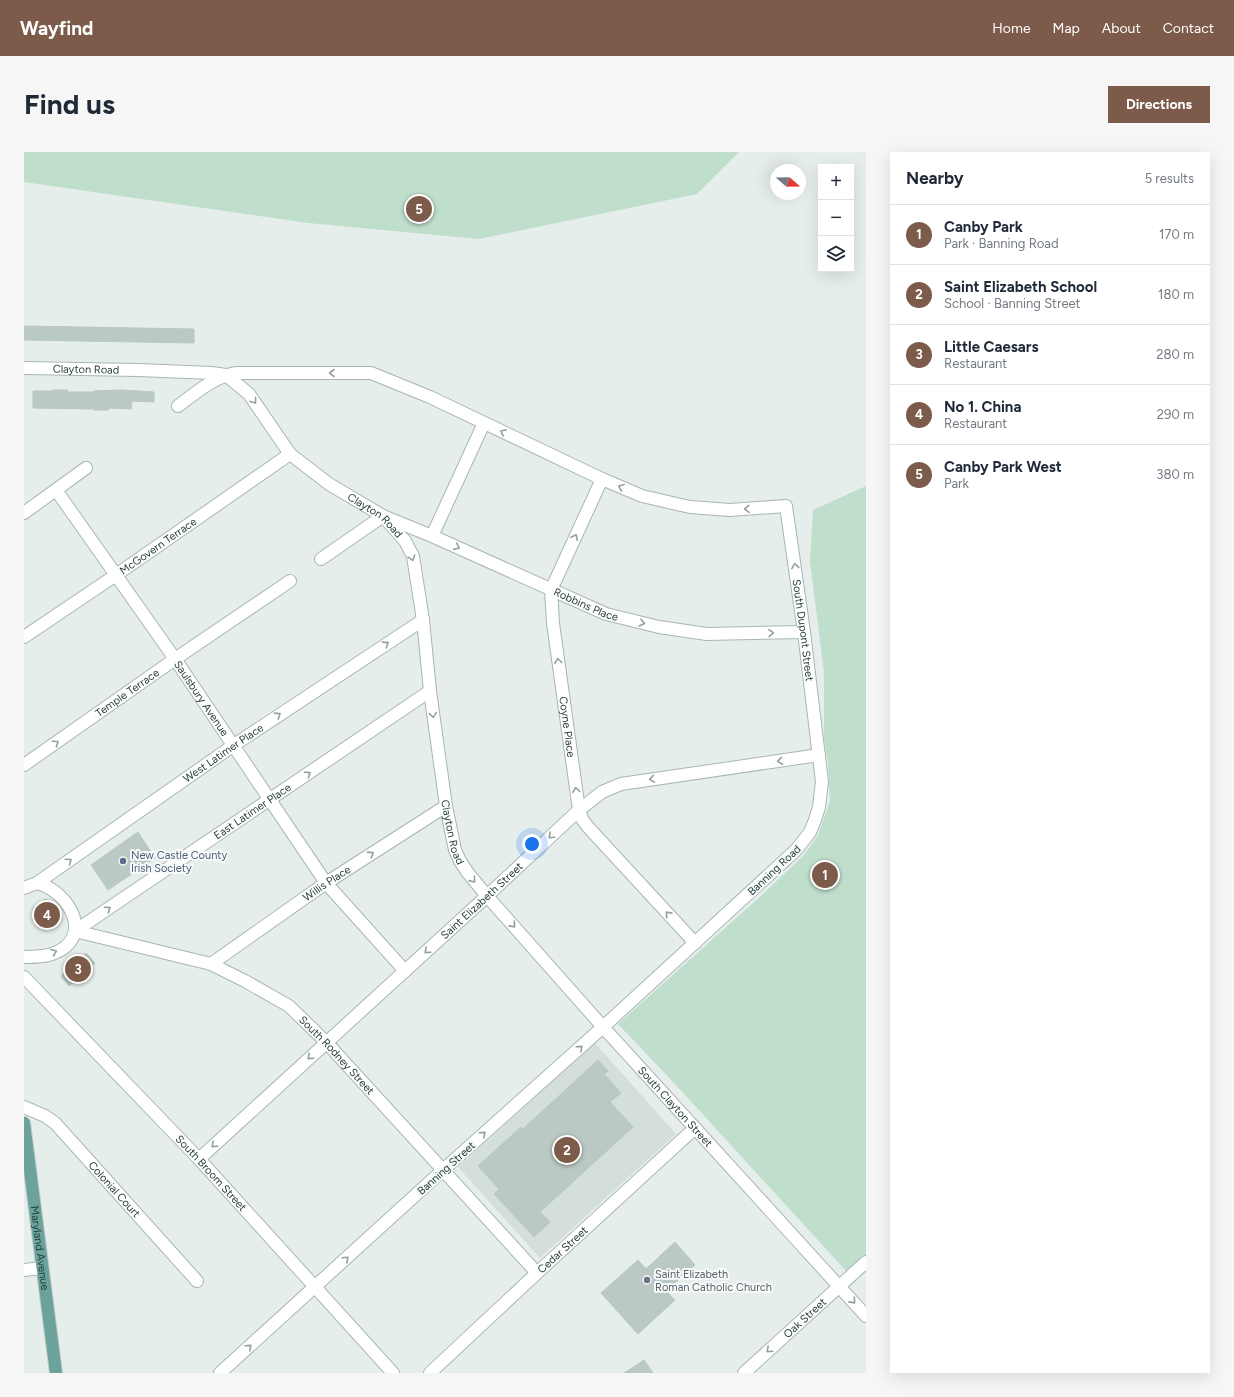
<!DOCTYPE html>
<html lang="en">
<head>
<meta charset="utf-8">
<style>
	:root { --surface:#fff; --page:#f6f6f7; --text:#1f2937; --muted:#747a83; --line:#e0e1e3; --accent:#7d5b4b }
	body { margin:0; font-family:Figtree,sans-serif; background:var(--page); color:var(--text) }
	.controls { position:absolute; right:12px; top:12px; display:grid; overflow:hidden; border-radius:0px; box-shadow:0 4px 16px #0002 }
	.controls button { width:36px; height:36px; display:grid; place-items:center; padding:0; border:0; border-bottom:1px solid var(--line); background:var(--surface); color:var(--text); font:20px sans-serif }
	.compass { position:absolute; left:746px; top:12px; width:36px; height:36px; border-radius:50%; background:var(--surface); box-shadow:0 4px 16px #0002; rotate:110deg }
	.you { position:absolute; left:508px; top:692px; width:14px; height:14px; margin:-10px; border:3px solid #fff; border-radius:50%; background:#1a73e8; box-shadow:0 0 0 6px #1a73e833 }
	.badge { display:grid; place-items:center; width:26px; height:26px; border-radius:50%; background:var(--accent); color:#fff; font-size:13px; font-weight:700 }
	.pin { position:absolute; translate:-50% -50%; border:2px solid #fff; box-shadow:0 1px 4px #0006 }
	.list { margin:0; padding:0; list-style:none }
	h2 { display:flex; justify-content:space-between; align-items:center; height:52px; margin:0; padding:0 16px; font-size:17px }
	h2 small { font-size:13px; font-weight:400; color:var(--muted) }
	.list li { display:grid; grid-template-columns:26px 1fr auto; gap:12px; align-items:center; box-sizing:border-box; height:60px; padding:0 16px; border-top:1px solid var(--line) }
	.list b { display:block; font-size:15px; white-space:nowrap }
	.list p { margin:0; font-size:13px; white-space:nowrap; color:var(--muted) }
	.list em { font-size:13px; font-style:normal; color:var(--muted) }
	.icon { flex:none; width:22px; height:22px; fill:none; stroke:currentColor; stroke-width:2; stroke-linecap:round; stroke-linejoin:round }
	.map { position:relative; flex:none; width:842px; height:1221px; overflow:hidden; border-radius:0px }
	header { display:flex; align-items:center; gap:24px; box-sizing:border-box; height:56px; padding:0 20px; background:var(--accent); color:#fff }
	header strong { font-size:19px }
	nav { display:flex; gap:22px; margin-inline-start:auto; font-size:14px }
	.intro { display:flex; align-items:center; justify-content:space-between; box-sizing:border-box; height:96px; padding:0 24px }
	h1 { margin:0; font-size:28px }
	.button { padding:10px 18px; border-radius:0px; background:var(--accent); color:#fff; font-size:14px; font-weight:700 }
	main { display:flex; gap:24px; padding:0 24px }
	aside { flex:1; background:var(--surface); border-radius:0px; box-shadow:0 4px 16px #0002 }
	.map>svg:first-child { display:block }
	.built { fill:#d4dedb }
	.green { fill:#bfdecc }
	.building { fill:#bbc9c5; stroke:#b8c8c3 }
	.lines { fill:none; stroke-linecap:round; stroke-linejoin:round }
	.minor-casing { stroke:#a8b6b3; stroke-width:14 }
	.major-casing { stroke:#c2cac8; stroke-width:14 }
	.minor { stroke:#fff; stroke-width:12 }
	.major { stroke:#6ba29b; stroke-width:12 }
	.oneway { stroke:#92a09e }
	.service-dot { fill:#5c6f8a; stroke:#f6faf9; stroke-width:1.5 }
	.worship-dot { fill:#6b7280; stroke:#f6faf9; stroke-width:1.5 }
	.labels { text-anchor:middle; stroke-width:4; stroke-linejoin:round; paint-order:stroke }
	.street-label { font-size:11px; fill:#25403c; stroke:#f6faf9 }
	.service-label { font-size:11px; fill:#4e5e75; stroke:#f6faf9; text-anchor:start }
	.worship-label { font-size:11px; fill:#5b616d; stroke:#f6faf9; text-anchor:start }
</style>
</head>
<body>
<header>
<strong>Wayfind</strong>
<nav><a>Home</a><a>Map</a><a>About</a><a>Contact</a></nav>
</header>
<div class="intro"><h1>Find us</h1><a class="button">Directions</a></div>
<main>
<div class="map">
<svg width="842" height="1221" viewBox="0 0 842 1221">
	<rect width="100%" height="100%" fill="#e6eeeb"/>
	<path class="built" d="M571 891 652 982 516 1106 434 1015Z"/>
	<g class="green">
		<path d="M0 0H715L673 42 455 87 284 71 0 30Z"/>
		<path d="M842 334V1103L823 1120 651 932 594 872 738 743 780 703 794 683 806 649 804 611 800 586V520L786 409 789 358Z"/>
	</g>
	<g class="building">
		<path d="M0 174 170 177V191L0 188Z"/>
		<path d="M28 238H44V240H70V239L96 238 130 240V250L108 249 107 257 85 256V258H70V257L9 256V239H28Z"/>
		<path d="M114 680 131 706 84 738 67 713Z"/>
		<path d="M22 747 36 768 23 776 9 756Z"/>
		<path d="M62 801 71 811 45 834 37 824Z"/>
		<path d="M574 908 584 919 580 922 597 941 586 950 609 975 516 1060 526 1070 510 1085 470 1042 475 1037 454 1014 497 975 499 977Z"/>
		<path d="M651 1090 671 1113 642 1139 651 1148 614 1182 577 1141 614 1108 622 1117Z"/>
		<path d="M620 1208 629 1221H600Z"/>
	</g>
	<g class="lines">
		<g class="minor-casing">
			<g id="minor">
				<path id="s1" d="M0 216 114 218 188 221 202 223 225 242 266 302 305 332 359 364 381 389 389 404 399 468 406 539 422 654 431 698 436 709 444 721 463 744 579 875 842 1164"/>
				<path id="s2" d="M154 254C172 241 190 224 213 221H347L406 245 578 327 618 344 666 355 706 358 762 354 780 480 798 630 795 655 791 668 786 680 772 698 579 875 419 1018 196 1221"/>
				<path id="s3" d="M578 327 527 438 529 471 555 658 558 667 564 675 671 791"/>
				<path id="s4" d="M32 338 151 507 302 731 381 819"/>
				<path d="M0 361 62 316"/>
				<path d="M408 384 460 271"/>
				<path id="s5" d="M297 407 359 364 408 384 582 462 635 475 683 482 780 480"/>
				<path id="s6" d="M0 485 92 423 266 302"/>
				<path id="s7" d="M0 613 151 507 266 429"/>
				<path id="s8" d="M0 736 13 731 210 593 399 468"/>
				<path id="s9" d="M51 779 187 812 221 829 265 854 302 890 513 1121"/>
				<path id="s10" d="M51 779 406 539"/>
				<path d="M0 805C9 805 19 805 28 802 71 787 47 740 13 731"/>
				<path id="s11" d="M187 812 302 731 422 654"/>
				<path id="s12" d="M0 825 175 1007 369 1221"/>
				<path id="s13" d="M0 955 21 964 31 971 173 1129"/>
				<path id="s14" d="M175 1007 463 744 555 658 578 640 597 632 795 603"/>
				<path d="M0 1118 18 1116"/>
				<path id="s15" d="M406 1221 513 1121 671 976"/>
				<path id="s16" d="M720 1221 842 1110"/>
			</g>
		</g>
		<g class="major-casing">
			<g id="major">
				<path id="s17" d="M0 971 32 1221"/>
			</g>
		</g>
		<use href="#minor" class="minor"/>
		<use href="#major" class="major"/>
	</g>
	<defs><path id="oneway-chevron" d="M-2-3.5L2.5 0L-2 3.5" fill="none" stroke-width="1.6" stroke-linecap="round" stroke-linejoin="round"/></defs>
	<g class="oneway">
		<use href="#oneway-chevron" transform="translate(308 221) rotate(180)"/>
		<use href="#oneway-chevron" transform="translate(230 249) rotate(53)"/>
		<use href="#oneway-chevron" transform="translate(479 280) rotate(-155)"/>
		<use href="#oneway-chevron" transform="translate(597 335) rotate(-157)"/>
		<use href="#oneway-chevron" transform="translate(723 357) rotate(176)"/>
		<use href="#oneway-chevron" transform="translate(551 385) rotate(-65)"/>
		<use href="#oneway-chevron" transform="translate(433 395) rotate(24)"/>
		<use href="#oneway-chevron" transform="translate(388 406) rotate(73)"/>
		<use href="#oneway-chevron" transform="translate(771 414) rotate(-99)"/>
		<use href="#oneway-chevron" transform="translate(618 471) rotate(14)"/>
		<use href="#oneway-chevron" transform="translate(747 481) rotate(-1)"/>
		<use href="#oneway-chevron" transform="translate(362 492) rotate(-33)"/>
		<use href="#oneway-chevron" transform="translate(534 509) rotate(-98)"/>
		<use href="#oneway-chevron" transform="translate(254 563) rotate(-33)"/>
		<use href="#oneway-chevron" transform="translate(409 563) rotate(82)"/>
		<use href="#oneway-chevron" transform="translate(32 591) rotate(-35)"/>
		<use href="#oneway-chevron" transform="translate(756 609) rotate(172)"/>
		<use href="#oneway-chevron" transform="translate(284 622) rotate(-34)"/>
		<use href="#oneway-chevron" transform="translate(628 627) rotate(172)"/>
		<use href="#oneway-chevron" transform="translate(552 638) rotate(-98)"/>
		<use href="#oneway-chevron" transform="translate(527 684) rotate(137)"/>
		<use href="#oneway-chevron" transform="translate(347 702) rotate(-33)"/>
		<use href="#oneway-chevron" transform="translate(45 709) rotate(-35)"/>
		<use href="#oneway-chevron" transform="translate(449 728) rotate(51)"/>
		<use href="#oneway-chevron" transform="translate(84 757) rotate(-34)"/>
		<use href="#oneway-chevron" transform="translate(644 762) rotate(-132)"/>
		<use href="#oneway-chevron" transform="translate(489 773) rotate(48)"/>
		<use href="#oneway-chevron" transform="translate(403 799) rotate(138)"/>
		<use href="#oneway-chevron" transform="translate(30 800) rotate(-23)"/>
		<use href="#oneway-chevron" transform="translate(556 896) rotate(-42)"/>
		<use href="#oneway-chevron" transform="translate(286 905) rotate(138)"/>
		<use href="#oneway-chevron" transform="translate(459 982) rotate(-42)"/>
		<use href="#oneway-chevron" transform="translate(190 993) rotate(138)"/>
		<use href="#oneway-chevron" transform="translate(322 1107) rotate(-43)"/>
		<use href="#oneway-chevron" transform="translate(829 1149) rotate(48)"/>
		<use href="#oneway-chevron" transform="translate(225 1195) rotate(-42)"/>
		<use href="#oneway-chevron" transform="translate(745 1198) rotate(138)"/>
	</g>
	<circle class="service-dot" cx="99" cy="709" r="4"/>
	<circle class="worship-dot" cx="623" cy="1128" r="4"/>
	<g class="labels">
		<g class="street-label">
			<text dy="4" stroke="none"><textPath href="#s1" startOffset="62">Clayton Road</textPath></text>
			<text dy="4" stroke="none"><textPath href="#s1" startOffset="410">Clayton Road</textPath></text>
			<text dy="4" stroke="none"><textPath href="#s6" startOffset="162">McGovern Terrace</textPath></text>
			<text dy="4" stroke="none"><textPath href="#s5" startOffset="297">Robbins Place</textPath></text>
			<text dy="4" stroke="none"><textPath href="#s2" startOffset="771">South Dupont Street</textPath></text>
			<text dy="4" stroke="none"><textPath href="#s7" startOffset="126">Temple Terrace</textPath></text>
			<text dy="4" stroke="none"><textPath href="#s4" startOffset="254">Saulsbury Avenue</textPath></text>
			<text dy="4" stroke="none"><textPath href="#s3" startOffset="260">Coyne Place</textPath></text>
			<text dy="4" stroke="none"><textPath href="#s8" startOffset="241">West Latimer Place</textPath></text>
			<text dy="4" stroke="none"><textPath href="#s10" startOffset="214">East Latimer Place</textPath></text>
			<text dy="4" stroke="none"><textPath href="#s1" startOffset="746">Clayton Road</textPath></text>
			<text transform="translate(750 718) rotate(-43)" y="4">Banning Road</text>
			<text dy="4" stroke="none"><textPath href="#s11" startOffset="141">Willis Place</textPath></text>
			<text dy="4" stroke="none"><textPath href="#s14" startOffset="383">Saint Elizabeth Street</textPath></text>
			<text dy="4" stroke="none"><textPath href="#s9" startOffset="297">South Rodney Street</textPath></text>
			<text dy="4" stroke="none"><textPath href="#s1" startOffset="1103">South Clayton Street</textPath></text>
			<text transform="translate(422 1016) rotate(-42)" y="4">Banning Street</text>
			<text dy="4" stroke="none"><textPath href="#s12" startOffset="271">South Broom Street</textPath></text>
			<text dy="4" stroke="none"><textPath href="#s13" startOffset="124">Colonial Court</textPath></text>
			<text dy="4" stroke="none"><textPath href="#s17" startOffset="126">Maryland Avenue</textPath></text>
			<text dy="4" stroke="none"><textPath href="#s15" startOffset="181">Cedar Street</textPath></text>
			<text dy="4" stroke="none"><textPath href="#s16" startOffset="82">Oak Street</textPath></text>
		</g>
		<g class="service-label">
			<text x="107" y="707">New Castle County<tspan x="107" dy="13">Irish Society</tspan></text>
		</g>
		<g class="worship-label">
			<text x="631" y="1126">Saint Elizabeth<tspan x="631" dy="13">Roman Catholic Church</tspan></text>
		</g>
	</g>
</svg>
<div class="controls">
<button>+</button>
<button>−</button>
<button><svg class="icon" aria-label="layers" viewBox="0 0 24 24"><path d="M12 4l9 5-9 5-9-5zM3 14l9 5 9-5"/></svg></button>
</div>
<svg class="compass" viewBox="-18 -18 36 36"><path d="M0-13l5 13h-10z" fill="#e53935"/><path d="M0 13l5-13h-10z" fill="#747a83"/></svg>
<div class="you"></div>
<div class="pin badge" style="left:801px;top:723px">1</div>
<div class="pin badge" style="left:543px;top:998px">2</div>
<div class="pin badge" style="left:54px;top:817px">3</div>
<div class="pin badge" style="left:23px;top:763px">4</div>
<div class="pin badge" style="left:395px;top:57px">5</div>
</div>
<aside>
<h2>Nearby<small>5 results</small></h2>
<ul class="list">
<li><span class="badge">1</span><div><b>Canby Park</b><p>Park · Banning Road</p></div><em>170 m</em></li>
<li><span class="badge">2</span><div><b>Saint Elizabeth School</b><p>School · Banning Street</p></div><em>180 m</em></li>
<li><span class="badge">3</span><div><b>Little Caesars</b><p>Restaurant</p></div><em>280 m</em></li>
<li><span class="badge">4</span><div><b>No 1. China</b><p>Restaurant</p></div><em>290 m</em></li>
<li><span class="badge">5</span><div><b>Canby Park West</b><p>Park</p></div><em>380 m</em></li>
</ul>
</aside>
</main>
</body>
</html>
